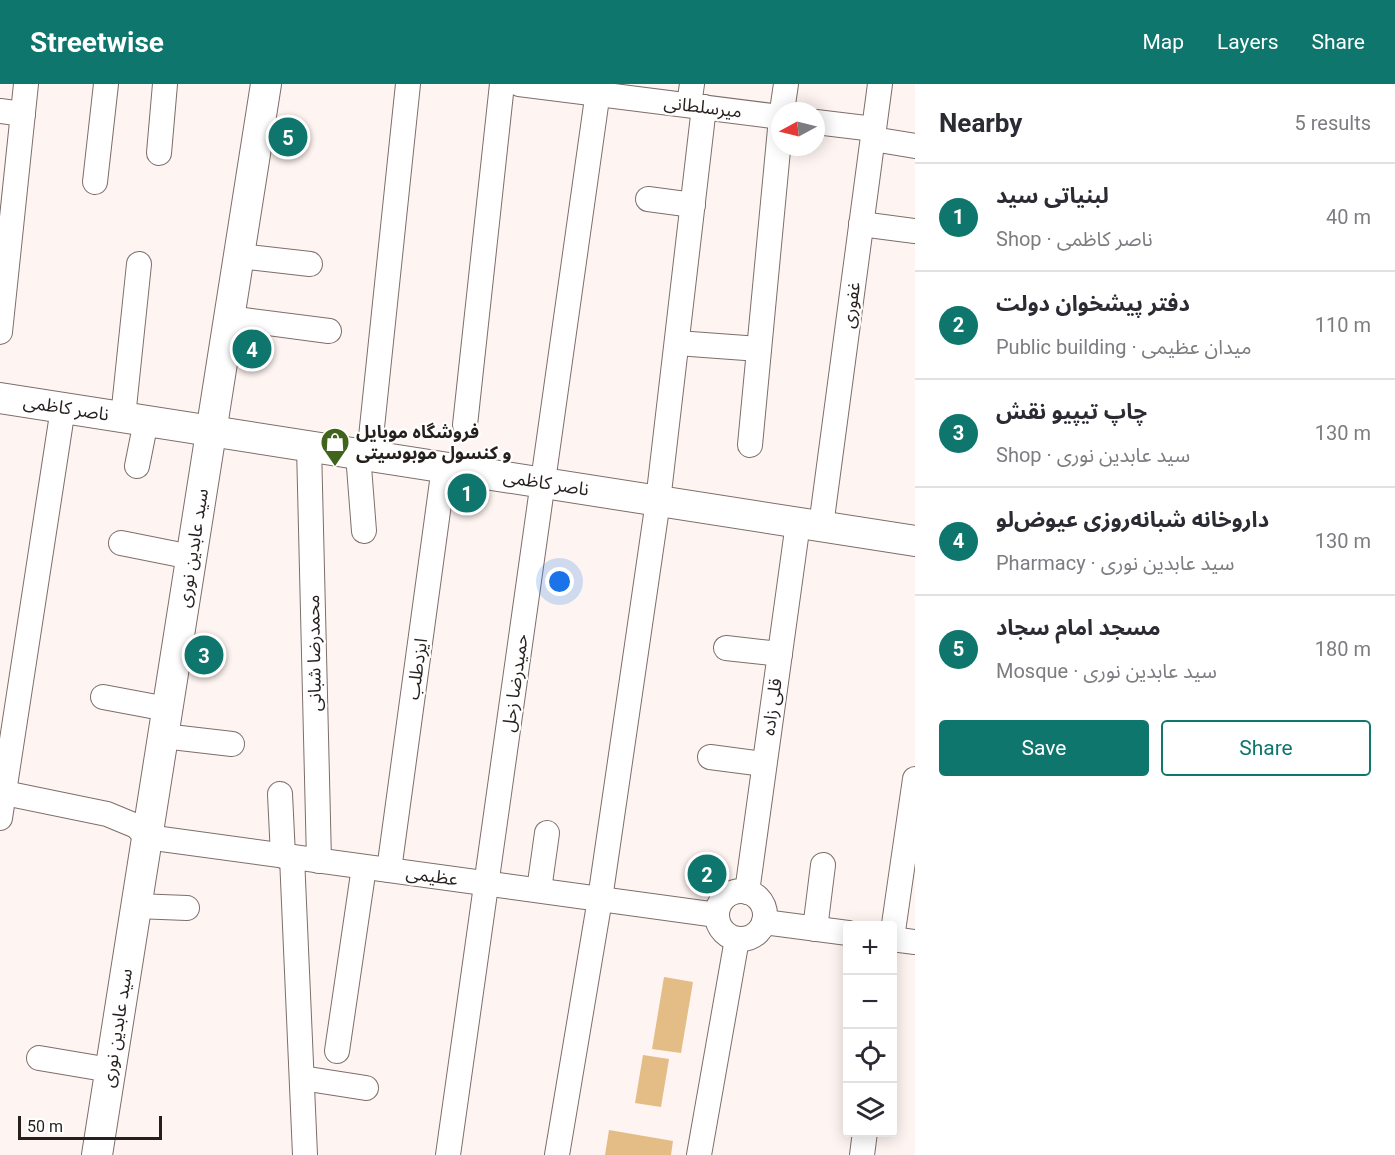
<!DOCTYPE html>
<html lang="en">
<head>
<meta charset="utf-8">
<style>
	:root { --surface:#fff; --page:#f7f7f7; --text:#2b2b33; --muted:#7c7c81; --line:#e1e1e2; --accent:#0f766e }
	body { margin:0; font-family:Roboto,"Noto Sans Arabic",sans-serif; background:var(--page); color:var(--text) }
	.controls { position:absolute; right:18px; bottom:18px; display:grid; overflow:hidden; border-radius:6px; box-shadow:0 3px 15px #0003 }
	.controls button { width:54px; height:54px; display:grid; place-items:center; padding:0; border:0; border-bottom:2px solid var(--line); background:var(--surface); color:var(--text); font:30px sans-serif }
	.compass { position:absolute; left:771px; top:18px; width:54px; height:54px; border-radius:50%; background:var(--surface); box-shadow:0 3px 15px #0003; rotate:263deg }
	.scale { position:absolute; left:18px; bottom:15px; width:144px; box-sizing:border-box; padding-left:6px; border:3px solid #251f1d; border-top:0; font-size:16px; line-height:21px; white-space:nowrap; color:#251f1d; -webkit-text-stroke:4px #fff; paint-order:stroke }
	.you { position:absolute; left:560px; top:498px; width:21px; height:21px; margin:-15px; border:4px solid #fff; border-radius:50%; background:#1a73e8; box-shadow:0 0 0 9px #1a73e833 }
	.badge { display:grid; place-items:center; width:39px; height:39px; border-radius:50%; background:var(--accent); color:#fff; font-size:20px; font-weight:700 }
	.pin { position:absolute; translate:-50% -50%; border:3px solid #fff; box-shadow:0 2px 6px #0006 }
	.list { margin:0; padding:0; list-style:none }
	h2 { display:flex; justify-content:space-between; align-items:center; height:78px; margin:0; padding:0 24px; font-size:26px }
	h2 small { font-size:20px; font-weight:400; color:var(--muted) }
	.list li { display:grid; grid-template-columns:39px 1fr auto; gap:18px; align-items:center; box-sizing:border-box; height:108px; padding:0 24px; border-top:2px solid var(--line) }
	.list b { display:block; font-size:22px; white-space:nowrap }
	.list p { margin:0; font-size:20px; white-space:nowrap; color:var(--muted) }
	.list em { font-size:20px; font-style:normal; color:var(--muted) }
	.actions { display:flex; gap:12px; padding:18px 24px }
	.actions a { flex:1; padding:14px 0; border:2px solid var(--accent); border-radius:6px; text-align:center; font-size:21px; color:var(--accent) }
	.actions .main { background:var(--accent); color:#fff }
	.icon { flex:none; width:33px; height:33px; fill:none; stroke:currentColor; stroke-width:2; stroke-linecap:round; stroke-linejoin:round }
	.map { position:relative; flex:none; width:915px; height:1071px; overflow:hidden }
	header { display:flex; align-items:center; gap:36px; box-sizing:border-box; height:84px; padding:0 30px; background:var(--accent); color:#fff }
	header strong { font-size:28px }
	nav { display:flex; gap:33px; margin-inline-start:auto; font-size:21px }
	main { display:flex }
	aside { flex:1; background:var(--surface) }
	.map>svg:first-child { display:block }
	.green { fill:#e4bc86 }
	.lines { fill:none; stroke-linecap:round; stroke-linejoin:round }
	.minor-casing { stroke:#7d6e6a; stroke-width:26 }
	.major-casing { stroke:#7d6e6a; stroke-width:32 }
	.minor { stroke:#fff; stroke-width:24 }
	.major { stroke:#fff; stroke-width:30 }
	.labels { text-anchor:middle; stroke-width:4.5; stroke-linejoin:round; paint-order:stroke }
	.street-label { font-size:18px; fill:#251f1d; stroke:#fff }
	.poi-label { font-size:18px; font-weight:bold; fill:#251f1d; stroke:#fff; text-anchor:start }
</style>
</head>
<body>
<header>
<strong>Streetwise</strong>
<nav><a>Map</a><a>Layers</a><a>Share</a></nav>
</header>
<main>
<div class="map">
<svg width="915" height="1071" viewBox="0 0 915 1071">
	<rect width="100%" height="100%" fill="#fef4f1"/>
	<g class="green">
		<path d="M664 893 693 898 681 969 652 965Z"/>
		<path d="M643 971 669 975 661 1023 635 1019Z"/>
		<path d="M609 1046 673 1057 671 1071H605Z"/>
	</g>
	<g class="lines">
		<g class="minor-casing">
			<g id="minor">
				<path d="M519 0 780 33"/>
				<path d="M689 21 692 0"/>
				<path d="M0 27 23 30"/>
				<path d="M782 27 786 0"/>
				<path d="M816 38 874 45"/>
				<path d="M873 55 915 62"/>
				<path d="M159 69 165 0"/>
				<path d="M95 98 106 0"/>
				<path d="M648 115 693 121"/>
				<path d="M861 140 915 147"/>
				<path d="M239 172 310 180"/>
				<path d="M229 234 329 247"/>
				<path d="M0 248 26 0"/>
				<path d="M677 259 759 265"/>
				<path d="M123 333 139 180"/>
				<path d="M465 341 502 0"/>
				<path d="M750 361 780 45"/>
				<path d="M309 362 319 777"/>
				<path d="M358 370 364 447"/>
				<path d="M369 372 408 0"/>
				<path d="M137 382 146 337"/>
				<path d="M821 442 880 0"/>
				<path d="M121 459 191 473"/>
				<path d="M726 564 780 570"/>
				<path d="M103 613 167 625"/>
				<path d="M163 652 232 660"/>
				<path d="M710 673 764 680"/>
				<path d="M0 708 107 730 136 742 147 753 717 831"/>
				<path d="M280 710 283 772"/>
				<path d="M0 734 63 324"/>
				<path d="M292 773 305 1071"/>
				<path d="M389 786 444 383"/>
				<path d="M539 806 547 749"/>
				<circle cx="741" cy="831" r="24"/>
				<path d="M747 808 798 439"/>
				<path d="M136 822 187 824"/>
				<path d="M764 838 848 849"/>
				<path d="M815 845 823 781"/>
				<path d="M892 854 915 695"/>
				<path d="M892 855 915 858"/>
				<path d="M337 967 364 783"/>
				<path d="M39 974 110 986"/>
				<path d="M302 994 366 1004"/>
				<path d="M448 1071 599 0"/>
				<path d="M557 1071 600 815 658 417 704 23"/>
				<path d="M699 1071 737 855"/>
				<path d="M862 1071 865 1048"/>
			</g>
		</g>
		<g class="major-casing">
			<g id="major">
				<path d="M0 314 915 457"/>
				<path d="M97 1071 266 0"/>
			</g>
		</g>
		<use href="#minor" class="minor"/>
		<use href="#major" class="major"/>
	</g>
	<defs>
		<g id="shop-pin" transform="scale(1.5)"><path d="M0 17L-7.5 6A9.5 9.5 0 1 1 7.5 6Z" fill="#40641c" stroke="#fff"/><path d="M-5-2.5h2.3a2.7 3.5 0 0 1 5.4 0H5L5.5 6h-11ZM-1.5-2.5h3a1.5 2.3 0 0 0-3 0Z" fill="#fff"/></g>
	</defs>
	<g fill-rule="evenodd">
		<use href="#shop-pin" x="335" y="358"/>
	</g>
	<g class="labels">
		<g class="street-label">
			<text transform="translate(703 23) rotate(7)" y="6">میرسلطانی</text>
			<text transform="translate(851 221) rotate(-82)" y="6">غفوری</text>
			<text transform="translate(66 324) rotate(9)" y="6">ناصر کاظمی</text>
			<text transform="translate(546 399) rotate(9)" y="6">ناصر کاظمی</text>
			<text transform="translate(193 464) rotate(-81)" y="6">سید عابدین نوری</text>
			<text transform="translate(314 569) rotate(-91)" y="6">محمدرضا شبانی</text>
			<text transform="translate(417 585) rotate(-82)" y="6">ایزدطلب</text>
			<text transform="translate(515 599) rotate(-82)" y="6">حمیدرضا زحل</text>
			<text transform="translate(772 623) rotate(-82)" y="6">قلی زاده</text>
			<text transform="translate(432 792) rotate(8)" y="6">عظیمی</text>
			<text transform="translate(117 944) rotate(-81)" y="6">سید عابدین نوری</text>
		</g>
		<g class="poi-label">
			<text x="356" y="354">فروشگاه موبایل<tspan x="356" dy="21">و کنسول موبوسیتی</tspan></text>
		</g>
	</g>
</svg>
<div class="controls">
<button>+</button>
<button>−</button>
<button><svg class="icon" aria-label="locate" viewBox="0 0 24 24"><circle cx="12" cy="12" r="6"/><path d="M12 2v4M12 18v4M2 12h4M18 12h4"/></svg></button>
<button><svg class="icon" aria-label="layers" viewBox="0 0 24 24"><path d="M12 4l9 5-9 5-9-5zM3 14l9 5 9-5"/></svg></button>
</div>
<svg class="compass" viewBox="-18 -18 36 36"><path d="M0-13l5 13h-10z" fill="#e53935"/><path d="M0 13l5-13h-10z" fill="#7c7c81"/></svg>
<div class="scale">50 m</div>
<div class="you"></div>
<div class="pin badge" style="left:467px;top:409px">1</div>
<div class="pin badge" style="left:707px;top:790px">2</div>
<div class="pin badge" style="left:204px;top:571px">3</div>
<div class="pin badge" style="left:252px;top:265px">4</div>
<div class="pin badge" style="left:288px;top:53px">5</div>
</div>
<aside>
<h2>Nearby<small>5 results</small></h2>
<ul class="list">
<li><span class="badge">1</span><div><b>لبنیاتی سید</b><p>Shop · ناصر کاظمی</p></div><em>40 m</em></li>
<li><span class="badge">2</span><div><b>دفتر پیشخوان دولت</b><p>Public building · میدان عظیمی</p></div><em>110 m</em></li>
<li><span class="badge">3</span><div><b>چاپ تیپیو نقش</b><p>Shop · سید عابدین نوری</p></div><em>130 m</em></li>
<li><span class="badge">4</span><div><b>داروخانه شبانه‌روزی عیوض‌لو</b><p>Pharmacy · سید عابدین نوری</p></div><em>130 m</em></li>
<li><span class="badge">5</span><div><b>مسجد امام سجاد</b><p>Mosque · سید عابدین نوری</p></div><em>180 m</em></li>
</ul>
<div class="actions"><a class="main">Save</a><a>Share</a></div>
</aside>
</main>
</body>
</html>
